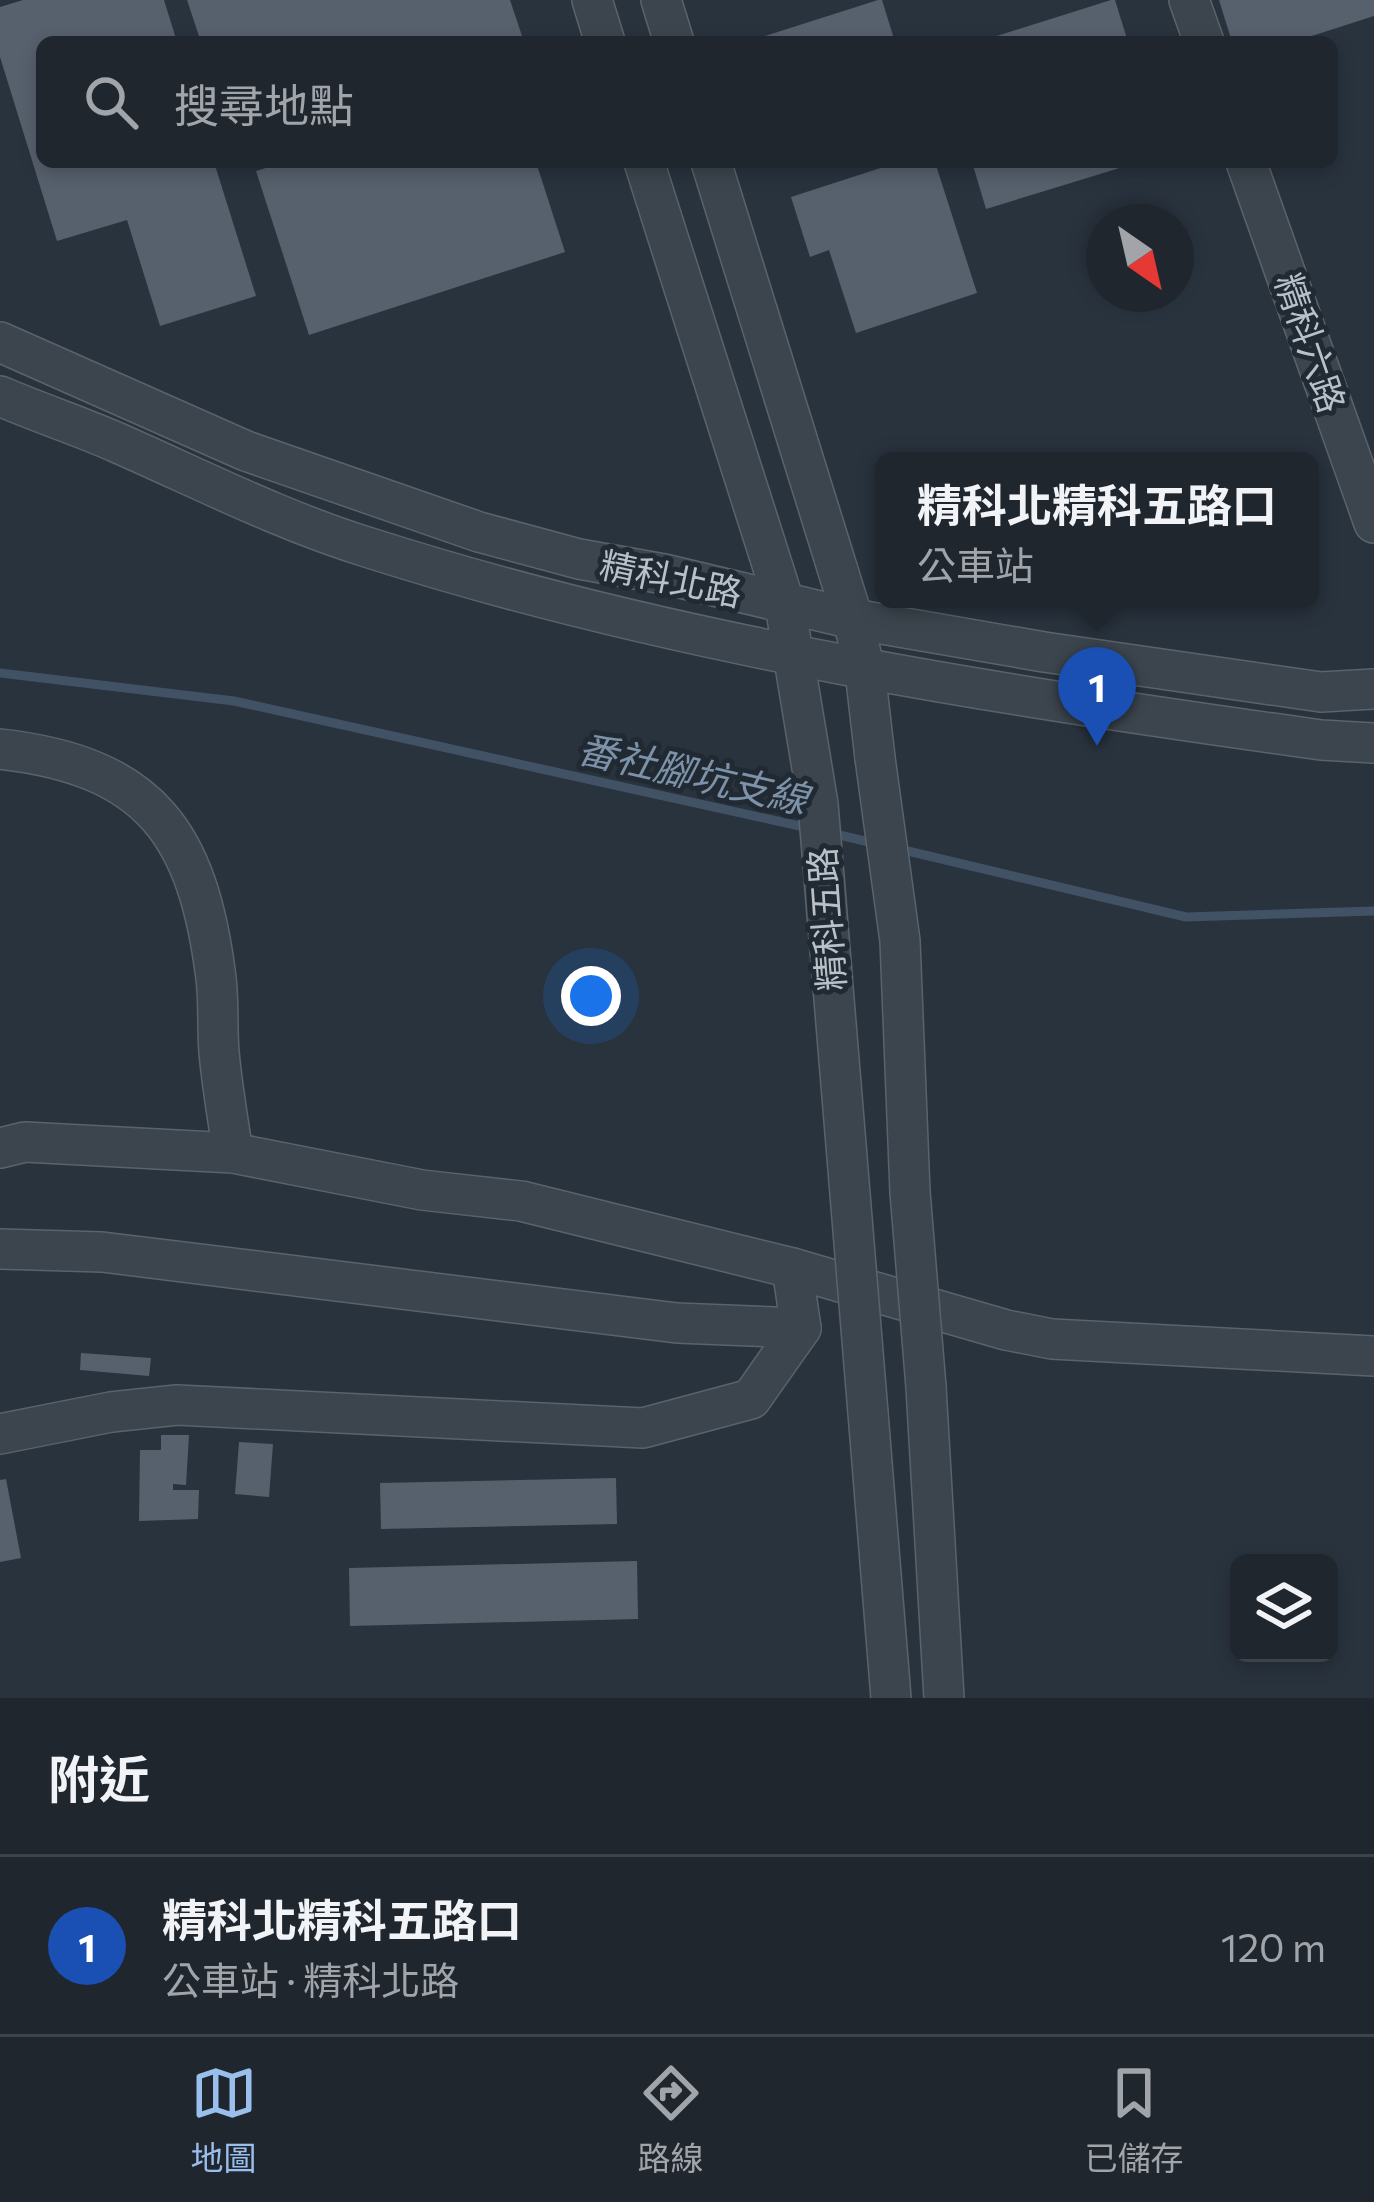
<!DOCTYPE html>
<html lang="zh-TW">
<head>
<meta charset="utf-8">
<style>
	:root { --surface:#1f262e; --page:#272e36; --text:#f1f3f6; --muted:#a1a5aa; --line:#3c434a; --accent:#9abfec }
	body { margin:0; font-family:Commissioner,"Noto Sans TC",sans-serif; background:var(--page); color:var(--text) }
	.controls { position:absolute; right:36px; bottom:36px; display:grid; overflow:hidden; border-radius:18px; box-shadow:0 6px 18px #0003 }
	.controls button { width:108px; height:108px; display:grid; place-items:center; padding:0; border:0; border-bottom:3px solid var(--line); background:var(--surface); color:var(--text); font:60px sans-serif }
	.compass { position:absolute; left:1086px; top:204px; width:108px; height:108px; border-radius:50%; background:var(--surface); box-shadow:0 6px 18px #0003; rotate:146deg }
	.you { position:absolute; left:591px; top:996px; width:42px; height:42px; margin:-30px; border:9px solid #fff; border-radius:50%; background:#1a73e8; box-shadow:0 0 0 18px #1a73e833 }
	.badge { display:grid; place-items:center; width:78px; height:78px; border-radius:50%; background:var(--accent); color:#fff; font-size:39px; font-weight:700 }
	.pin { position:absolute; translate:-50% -99px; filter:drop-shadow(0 3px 6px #0008) }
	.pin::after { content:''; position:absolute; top:63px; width:42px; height:36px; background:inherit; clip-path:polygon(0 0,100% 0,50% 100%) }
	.popup { position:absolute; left:875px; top:452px; width:444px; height:156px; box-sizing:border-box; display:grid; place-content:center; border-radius:18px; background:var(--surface); filter:drop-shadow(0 3px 9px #0005); font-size:39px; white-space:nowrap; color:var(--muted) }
	.popup b { font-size:45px; color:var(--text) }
	.popup::after { content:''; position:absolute; left:50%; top:100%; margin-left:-24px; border:24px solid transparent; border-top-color:var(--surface) }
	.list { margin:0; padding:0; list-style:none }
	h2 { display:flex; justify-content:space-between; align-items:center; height:156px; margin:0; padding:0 48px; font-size:51px }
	h2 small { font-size:39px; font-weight:400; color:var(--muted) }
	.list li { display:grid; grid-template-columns:78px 1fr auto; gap:36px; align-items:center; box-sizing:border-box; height:180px; padding:0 48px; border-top:3px solid var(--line) }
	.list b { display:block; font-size:45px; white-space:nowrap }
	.list p { margin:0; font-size:39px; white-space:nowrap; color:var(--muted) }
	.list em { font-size:39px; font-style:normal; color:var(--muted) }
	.icon { flex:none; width:66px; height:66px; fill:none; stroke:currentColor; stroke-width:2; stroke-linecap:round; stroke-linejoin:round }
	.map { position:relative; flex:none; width:1374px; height:1698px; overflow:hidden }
	.search { position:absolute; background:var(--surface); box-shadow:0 6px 18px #0003; left:36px; right:36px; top:36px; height:132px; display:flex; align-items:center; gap:30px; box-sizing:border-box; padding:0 42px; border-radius:18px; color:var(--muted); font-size:45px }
	.sheet { height:336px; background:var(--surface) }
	nav { display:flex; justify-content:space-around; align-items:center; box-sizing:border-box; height:168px; border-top:3px solid var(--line); background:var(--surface); font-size:33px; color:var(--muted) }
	nav a { display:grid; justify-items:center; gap:6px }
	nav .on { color:var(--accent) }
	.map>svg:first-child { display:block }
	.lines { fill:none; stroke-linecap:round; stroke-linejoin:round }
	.stream { stroke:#415265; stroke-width:9 }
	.building { fill:#57616d }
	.minor-casing { stroke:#5a636b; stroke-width:42 }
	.minor { stroke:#3c454e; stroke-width:39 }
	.minor-bridge-casing { stroke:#5a636b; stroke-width:42; stroke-linecap:butt }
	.minor-bridge { stroke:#3c454e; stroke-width:39 }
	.labels { text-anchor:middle; stroke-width:10; stroke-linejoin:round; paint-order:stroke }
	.street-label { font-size:36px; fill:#b9c0c8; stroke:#212a33 }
	.water-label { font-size:39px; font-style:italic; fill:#7d92a8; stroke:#212a33 }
</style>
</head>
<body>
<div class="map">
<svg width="1374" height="1698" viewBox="0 0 1374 1698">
	<rect width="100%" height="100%" fill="#29333e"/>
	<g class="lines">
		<g class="stream">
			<path d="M0 673 234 701 809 828"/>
			<path d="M831 833 873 843"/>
			<path d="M895 848 1186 917 1374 911"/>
		</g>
	</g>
	<g class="building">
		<path d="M23 0H164L177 42H42V162H214L256 296 160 326 127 220 57 241 0 57V7Z"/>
		<path d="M187 0H510L524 42H201Z"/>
		<path d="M878 0H882L895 42H746Z"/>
		<path d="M1115 0 1128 42H978L1111 0Z"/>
		<path d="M1219 0H1374V16L1293 42H1232Z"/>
		<path d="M285 162H536L565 252 309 335 256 171Z"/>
		<path d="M899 162H935L977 293 856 333 829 250 810 257 791 197Z"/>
		<path d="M972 162H1136V163L986 209Z"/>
		<path d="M81 1353 151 1358 149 1376 80 1370Z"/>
		<path d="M161 1435H189L186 1485 173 1484V1490H199L198 1519 139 1521 140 1450H161Z"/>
		<path d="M239 1442 273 1444 269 1497 235 1494Z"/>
		<path d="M616 1478 617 1524 381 1529 380 1483Z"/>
		<path d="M6 1479 21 1558 0 1562V1480Z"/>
		<path d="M637 1561 638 1619 350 1626 349 1568Z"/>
	</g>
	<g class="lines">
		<g class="minor-casing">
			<g id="minor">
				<path d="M592 0 605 42"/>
				<path d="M661 0 674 42"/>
				<path d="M1189 0 1204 42"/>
				<path d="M644 162 785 605 818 804"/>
				<path d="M711 162 853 619 865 671 875 758"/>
				<path d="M1246 162 1374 523"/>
				<path d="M0 342 246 451 479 532 579 559 664 574 853 619 1044 652 1321 692 1374 689"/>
				<path d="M0 396C39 413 80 426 118 443 202 480 282 521 370 548 680 647 1000 695 1321 740L1374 743"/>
				<path d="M0 749C151 766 198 834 216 978 219 1003 217 1028 219 1052 222 1086 228 1120 233 1153L422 1190 521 1201 792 1268 1006 1330 1052 1339 1374 1356"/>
				<path d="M0 1148 25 1142 233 1153"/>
				<path d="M0 1249 102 1252 677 1323 801 1328"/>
				<path d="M926 1387 944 1698"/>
				<path d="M868 1413 891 1698"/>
				<path d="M0 1434 111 1412 177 1405 643 1428 751 1399 801 1328 792 1268"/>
			</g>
		</g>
		<use href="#minor" class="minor"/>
		<g class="minor-bridge-casing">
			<g id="minor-bridge">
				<path d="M875 758 900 941 910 1192 926 1387"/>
				<path d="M818 804 868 1413"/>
			</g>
		</g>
		<use href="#minor-bridge" class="minor-bridge"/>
	</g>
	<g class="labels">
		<g class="street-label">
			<text transform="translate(1310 343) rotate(71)" y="13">精科六路</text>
			<text transform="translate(671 579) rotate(12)" y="13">精科北路</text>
			<text transform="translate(827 919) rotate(-94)" y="13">精科五路</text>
		</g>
		<g class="water-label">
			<text transform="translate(693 774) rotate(13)" y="14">番社腳坑支線</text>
		</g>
	</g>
</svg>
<div class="controls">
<button><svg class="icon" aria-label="layers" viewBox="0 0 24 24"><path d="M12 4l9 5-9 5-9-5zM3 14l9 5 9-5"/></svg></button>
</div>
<svg class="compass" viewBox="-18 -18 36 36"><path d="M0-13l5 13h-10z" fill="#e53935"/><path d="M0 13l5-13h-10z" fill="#a1a5aa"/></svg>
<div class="you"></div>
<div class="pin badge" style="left:1097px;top:746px;background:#1a4fb4">1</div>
<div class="popup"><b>精科北精科五路口</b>公車站</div>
<div class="search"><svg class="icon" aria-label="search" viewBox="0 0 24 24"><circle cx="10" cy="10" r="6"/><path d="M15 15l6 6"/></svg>搜尋地點</div>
</div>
<section class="sheet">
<h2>附近<small></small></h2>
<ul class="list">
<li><span class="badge" style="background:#1a4fb4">1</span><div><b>精科北精科五路口</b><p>公車站 · 精科北路</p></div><em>120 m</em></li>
</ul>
</section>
<nav>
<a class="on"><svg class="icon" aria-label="map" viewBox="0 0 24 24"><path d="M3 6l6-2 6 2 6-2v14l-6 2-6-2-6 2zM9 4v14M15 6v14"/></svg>地圖</a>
<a><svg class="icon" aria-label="directions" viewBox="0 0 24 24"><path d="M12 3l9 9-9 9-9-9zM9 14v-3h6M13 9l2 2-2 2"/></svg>路線</a>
<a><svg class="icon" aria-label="saved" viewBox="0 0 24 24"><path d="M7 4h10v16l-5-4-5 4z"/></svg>已儲存</a>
</nav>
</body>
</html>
